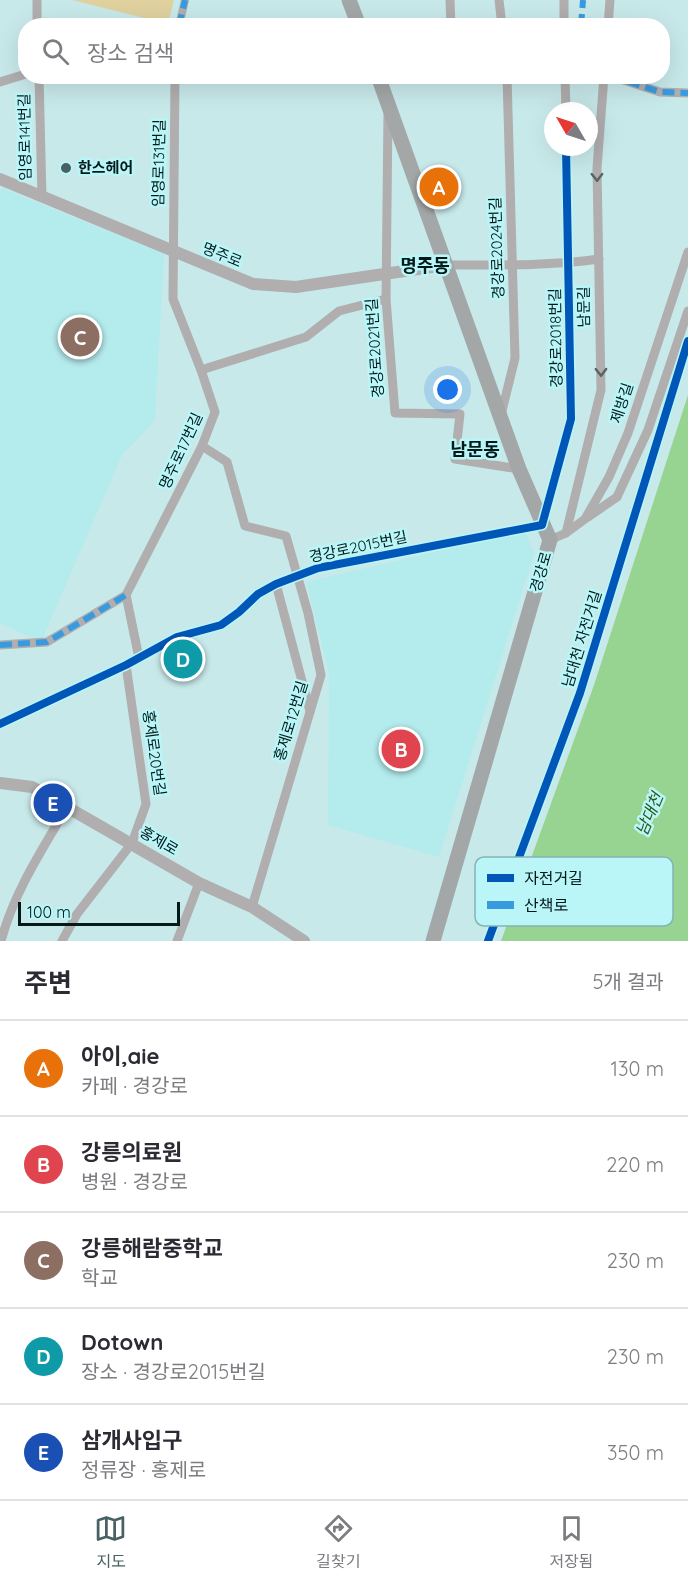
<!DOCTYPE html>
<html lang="ko">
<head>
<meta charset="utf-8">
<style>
	:root { --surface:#fff; --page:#f2f2f3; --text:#2b2b33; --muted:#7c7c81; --line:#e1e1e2; --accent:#486263 }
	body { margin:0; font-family:Quicksand,"Noto Sans KR",sans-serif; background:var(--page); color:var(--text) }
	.compass { position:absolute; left:544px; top:102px; width:54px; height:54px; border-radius:50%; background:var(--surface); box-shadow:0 6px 24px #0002; rotate:309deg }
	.scale { position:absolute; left:18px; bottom:15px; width:162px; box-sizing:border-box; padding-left:6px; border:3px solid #031a1b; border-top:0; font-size:16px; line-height:21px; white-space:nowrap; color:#031a1b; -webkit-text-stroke:4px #baf6f8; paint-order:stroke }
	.you { position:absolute; left:448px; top:390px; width:21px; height:21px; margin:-15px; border:4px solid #fff; border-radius:50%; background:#1a73e8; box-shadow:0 0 0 9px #1a73e833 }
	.badge { display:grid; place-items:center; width:39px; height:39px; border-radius:50%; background:var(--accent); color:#fff; font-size:20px; font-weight:700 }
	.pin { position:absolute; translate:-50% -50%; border:3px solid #fff; box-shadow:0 2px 6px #0006 }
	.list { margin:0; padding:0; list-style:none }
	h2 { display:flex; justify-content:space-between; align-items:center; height:78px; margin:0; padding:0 24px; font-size:26px }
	h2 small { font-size:20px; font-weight:400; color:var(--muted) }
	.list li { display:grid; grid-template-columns:39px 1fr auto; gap:18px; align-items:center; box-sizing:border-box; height:96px; padding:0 24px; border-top:2px solid var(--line) }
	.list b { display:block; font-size:22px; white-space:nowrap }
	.list p { margin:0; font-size:20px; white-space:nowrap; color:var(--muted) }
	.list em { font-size:20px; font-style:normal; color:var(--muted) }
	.icon { flex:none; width:33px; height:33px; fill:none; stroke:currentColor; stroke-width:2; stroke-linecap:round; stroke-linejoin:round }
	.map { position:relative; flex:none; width:688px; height:941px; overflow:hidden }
	.search { position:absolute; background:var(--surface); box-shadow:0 6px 24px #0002; left:18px; right:18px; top:18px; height:66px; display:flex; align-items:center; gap:15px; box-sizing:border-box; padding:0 21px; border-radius:24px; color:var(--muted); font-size:22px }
	.sheet { height:558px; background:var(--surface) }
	nav { display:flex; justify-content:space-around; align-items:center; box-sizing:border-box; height:84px; border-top:2px solid var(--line); background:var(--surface); font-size:16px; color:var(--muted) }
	nav a { display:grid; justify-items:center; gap:3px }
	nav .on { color:var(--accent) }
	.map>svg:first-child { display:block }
	.built { fill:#b4ebec }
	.green { fill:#e0d19f }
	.water { fill:#97d492 }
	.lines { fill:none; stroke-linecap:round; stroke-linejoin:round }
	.pedestrian { stroke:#b0aeae; stroke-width:8 }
	.minor { stroke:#b0aeae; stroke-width:9 }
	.tertiary { stroke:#b0aeae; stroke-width:12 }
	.primary { stroke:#a4a7a7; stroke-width:15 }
	.quiet { stroke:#399bdf; stroke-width:6; stroke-dasharray:12 6; stroke-linecap:butt }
	.cycleway-casing { stroke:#baf6f8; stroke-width:11 }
	.cycleway { stroke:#0057b8; stroke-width:8 }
	.oneway { stroke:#5a6464 }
	.poi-dot { fill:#486263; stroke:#baf6f8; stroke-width:2 }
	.labels { text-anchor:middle; stroke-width:5; stroke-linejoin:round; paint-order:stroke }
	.street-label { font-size:15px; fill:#031a1b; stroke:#baf6f8 }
	.poi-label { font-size:15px; font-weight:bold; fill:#031a1b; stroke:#baf6f8; text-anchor:start }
	.water-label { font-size:16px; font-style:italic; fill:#285617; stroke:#baf6f8 }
	.quarter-label { font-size:18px; font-weight:bold; fill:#031a1b; stroke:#baf6f8 }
	.key { fill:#baf6f8; stroke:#83b4b6; stroke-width:1.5 }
	.key-label { font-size:16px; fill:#031a1b }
</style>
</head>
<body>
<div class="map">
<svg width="688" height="941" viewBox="0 0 688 941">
	<rect width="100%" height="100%" fill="#c8e9ea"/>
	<g class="built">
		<path d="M2 188 164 254 155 421 122 455 41 642 0 623V193Z"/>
		<path d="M525 531 534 554 439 857 328 825 329 674 306 582Z"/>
	</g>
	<path class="green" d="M72 0H174L168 24Z"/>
	<path class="water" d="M688 395V941H501L594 685Z"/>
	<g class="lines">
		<path class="pedestrian" d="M179 26 185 0"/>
		<g class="minor">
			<path d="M37 0V26"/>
			<path d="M450 0 451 26"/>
			<path d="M499 0 502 26"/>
			<path d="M564 0V26"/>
			<path d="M608 26 610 0"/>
			<path d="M39 76 42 197"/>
			<path d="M565 76 566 111"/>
			<path d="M611 76 660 92 688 93"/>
			<path d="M379 80 449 76"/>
			<path d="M0 82 26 74"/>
			<path d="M388 113 386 299 395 413 460 414 455 459 519 469"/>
			<path d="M445 265C497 265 548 266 599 259"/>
			<path d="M201 370 306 337 339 311 386 299"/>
			<path d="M501 415 515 358 507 76"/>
			<path d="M202 446 227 462 245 526 286 536 308 613 321 675 252 907"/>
			<path d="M588 517 617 497 648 430 688 311"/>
			<path d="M566 533 601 390 597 168 604 76"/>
			<path d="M550 540 566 533 585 519 609 477 628 433 688 252"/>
			<path d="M276 584 310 711"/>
			<path d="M0 645 47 642 126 595"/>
			<path d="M139 658 126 595 202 446 215 412 201 370 173 299 175 76"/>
			<path d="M0 724 126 665 177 637 221 625 239 612 258 594 276 584 318 568 542 525 571 419 566 147"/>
			<path d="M1 941C14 892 42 850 67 807"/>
			<path d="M62 941 77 914 132 843 146 804 126 665"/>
			<path d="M177 941 199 883"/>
		</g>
		<g class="tertiary">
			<path d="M0 179 253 284 296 287 445 265"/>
			<path d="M0 783 32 787 199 883 252 907 304 941"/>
		</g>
		<g class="primary">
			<path d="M349 0 359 26"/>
			<path d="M378 76 519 469 550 540 433 941"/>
		</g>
		<g class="quiet">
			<path d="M179 26 185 0"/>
			<path d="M581 26 583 0"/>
			<path d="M611 76 660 92 688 93"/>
			<path d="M379 80 449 76"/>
			<path d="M0 645 47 642 126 595"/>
		</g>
		<g class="cycleway-casing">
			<g id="cycleway">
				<path d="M0 724 126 665 177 637 221 625 239 612 258 594 276 584 318 568 542 525 571 419 566 147"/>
				<path d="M488 941 580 693 688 341"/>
			</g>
		</g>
		<use href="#cycleway" class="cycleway"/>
	</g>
	<defs><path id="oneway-chevron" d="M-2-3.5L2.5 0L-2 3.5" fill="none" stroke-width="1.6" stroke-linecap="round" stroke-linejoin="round" transform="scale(1.5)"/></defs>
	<g class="oneway">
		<use href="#oneway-chevron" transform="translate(597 177) rotate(89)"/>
		<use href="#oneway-chevron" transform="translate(601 372) rotate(89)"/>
	</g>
	<circle class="poi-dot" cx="66" cy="168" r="6"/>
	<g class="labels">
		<g class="street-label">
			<text transform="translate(25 137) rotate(-91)" y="5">임영로141번길</text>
			<text transform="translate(159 163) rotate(-89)" y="5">임영로131번길</text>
			<text transform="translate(497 248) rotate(-92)" y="5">경강로2024번길</text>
			<text transform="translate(222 255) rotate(22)" y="5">명주로</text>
			<text transform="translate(584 307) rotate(-91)" y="5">남문길</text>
			<text transform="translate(556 338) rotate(-91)" y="5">경강로2018번길</text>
			<text transform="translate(375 348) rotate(-94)" y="5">경강로2021번길</text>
			<text transform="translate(622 403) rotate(-72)" y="5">제방길</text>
			<text transform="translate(181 451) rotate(-65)" y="5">명주로17번길</text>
			<text transform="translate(358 547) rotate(-12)" y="5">경강로2015번길</text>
			<text transform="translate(541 572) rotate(-74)" y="5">경강로</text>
			<text transform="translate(582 639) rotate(-73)" y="5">남대천 자전거길</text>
			<text transform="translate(291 721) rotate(-73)" y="5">홍제로12번길</text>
			<text transform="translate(154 753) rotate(82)" y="5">홍제로20번길</text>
			<text transform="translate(159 841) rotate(30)" y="5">홍제로</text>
		</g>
		<g class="poi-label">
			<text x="78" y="173">한스헤어</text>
		</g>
		<g class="water-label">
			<text transform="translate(649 814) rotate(-67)" y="6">남대천</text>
		</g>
		<g class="quarter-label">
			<text x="425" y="272">명주동</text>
			<text x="475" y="456">남문동</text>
		</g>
	</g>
	<rect x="475" y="857" width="198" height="69" rx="9" class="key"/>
	<rect x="487" y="874" width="27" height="8" fill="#0057b8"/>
	<rect x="487" y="901" width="27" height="8" fill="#399bdf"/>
	<g class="key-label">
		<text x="524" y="884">자전거길</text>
		<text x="524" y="911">산책로</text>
	</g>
</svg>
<svg class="compass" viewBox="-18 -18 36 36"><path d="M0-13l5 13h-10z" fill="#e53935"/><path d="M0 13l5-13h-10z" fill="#7c7c81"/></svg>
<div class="scale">100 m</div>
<div class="you"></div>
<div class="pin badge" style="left:439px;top:187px;background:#e8710a">A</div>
<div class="pin badge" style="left:401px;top:749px;background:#e0444e">B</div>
<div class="pin badge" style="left:80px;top:337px;background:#8d6e63">C</div>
<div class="pin badge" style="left:183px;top:659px;background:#0f9aa8">D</div>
<div class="pin badge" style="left:53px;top:803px;background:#1a4fb4">E</div>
<div class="search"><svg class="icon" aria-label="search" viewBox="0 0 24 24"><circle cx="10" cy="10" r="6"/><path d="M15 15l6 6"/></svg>장소 검색</div>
</div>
<section class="sheet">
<h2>주변<small>5개 결과</small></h2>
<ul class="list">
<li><span class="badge" style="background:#e8710a">A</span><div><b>아이,aie</b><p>카페 · 경강로</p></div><em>130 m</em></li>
<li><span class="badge" style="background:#e0444e">B</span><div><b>강릉의료원</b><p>병원 · 경강로</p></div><em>220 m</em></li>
<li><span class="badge" style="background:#8d6e63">C</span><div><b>강릉해람중학교</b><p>학교</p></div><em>230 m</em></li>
<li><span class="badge" style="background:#0f9aa8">D</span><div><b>Dotown</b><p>장소 · 경강로2015번길</p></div><em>230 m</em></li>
<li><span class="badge" style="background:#1a4fb4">E</span><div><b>삼개사입구</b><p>정류장 · 홍제로</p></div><em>350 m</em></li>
</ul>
</section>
<nav>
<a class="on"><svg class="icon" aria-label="map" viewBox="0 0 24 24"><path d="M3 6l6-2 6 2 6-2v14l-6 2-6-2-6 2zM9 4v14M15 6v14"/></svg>지도</a>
<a><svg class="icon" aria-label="directions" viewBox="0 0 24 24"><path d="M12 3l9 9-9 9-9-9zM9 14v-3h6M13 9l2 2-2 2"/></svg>길찾기</a>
<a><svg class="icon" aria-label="saved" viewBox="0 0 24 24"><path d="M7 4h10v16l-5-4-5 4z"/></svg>저장됨</a>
</nav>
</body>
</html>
